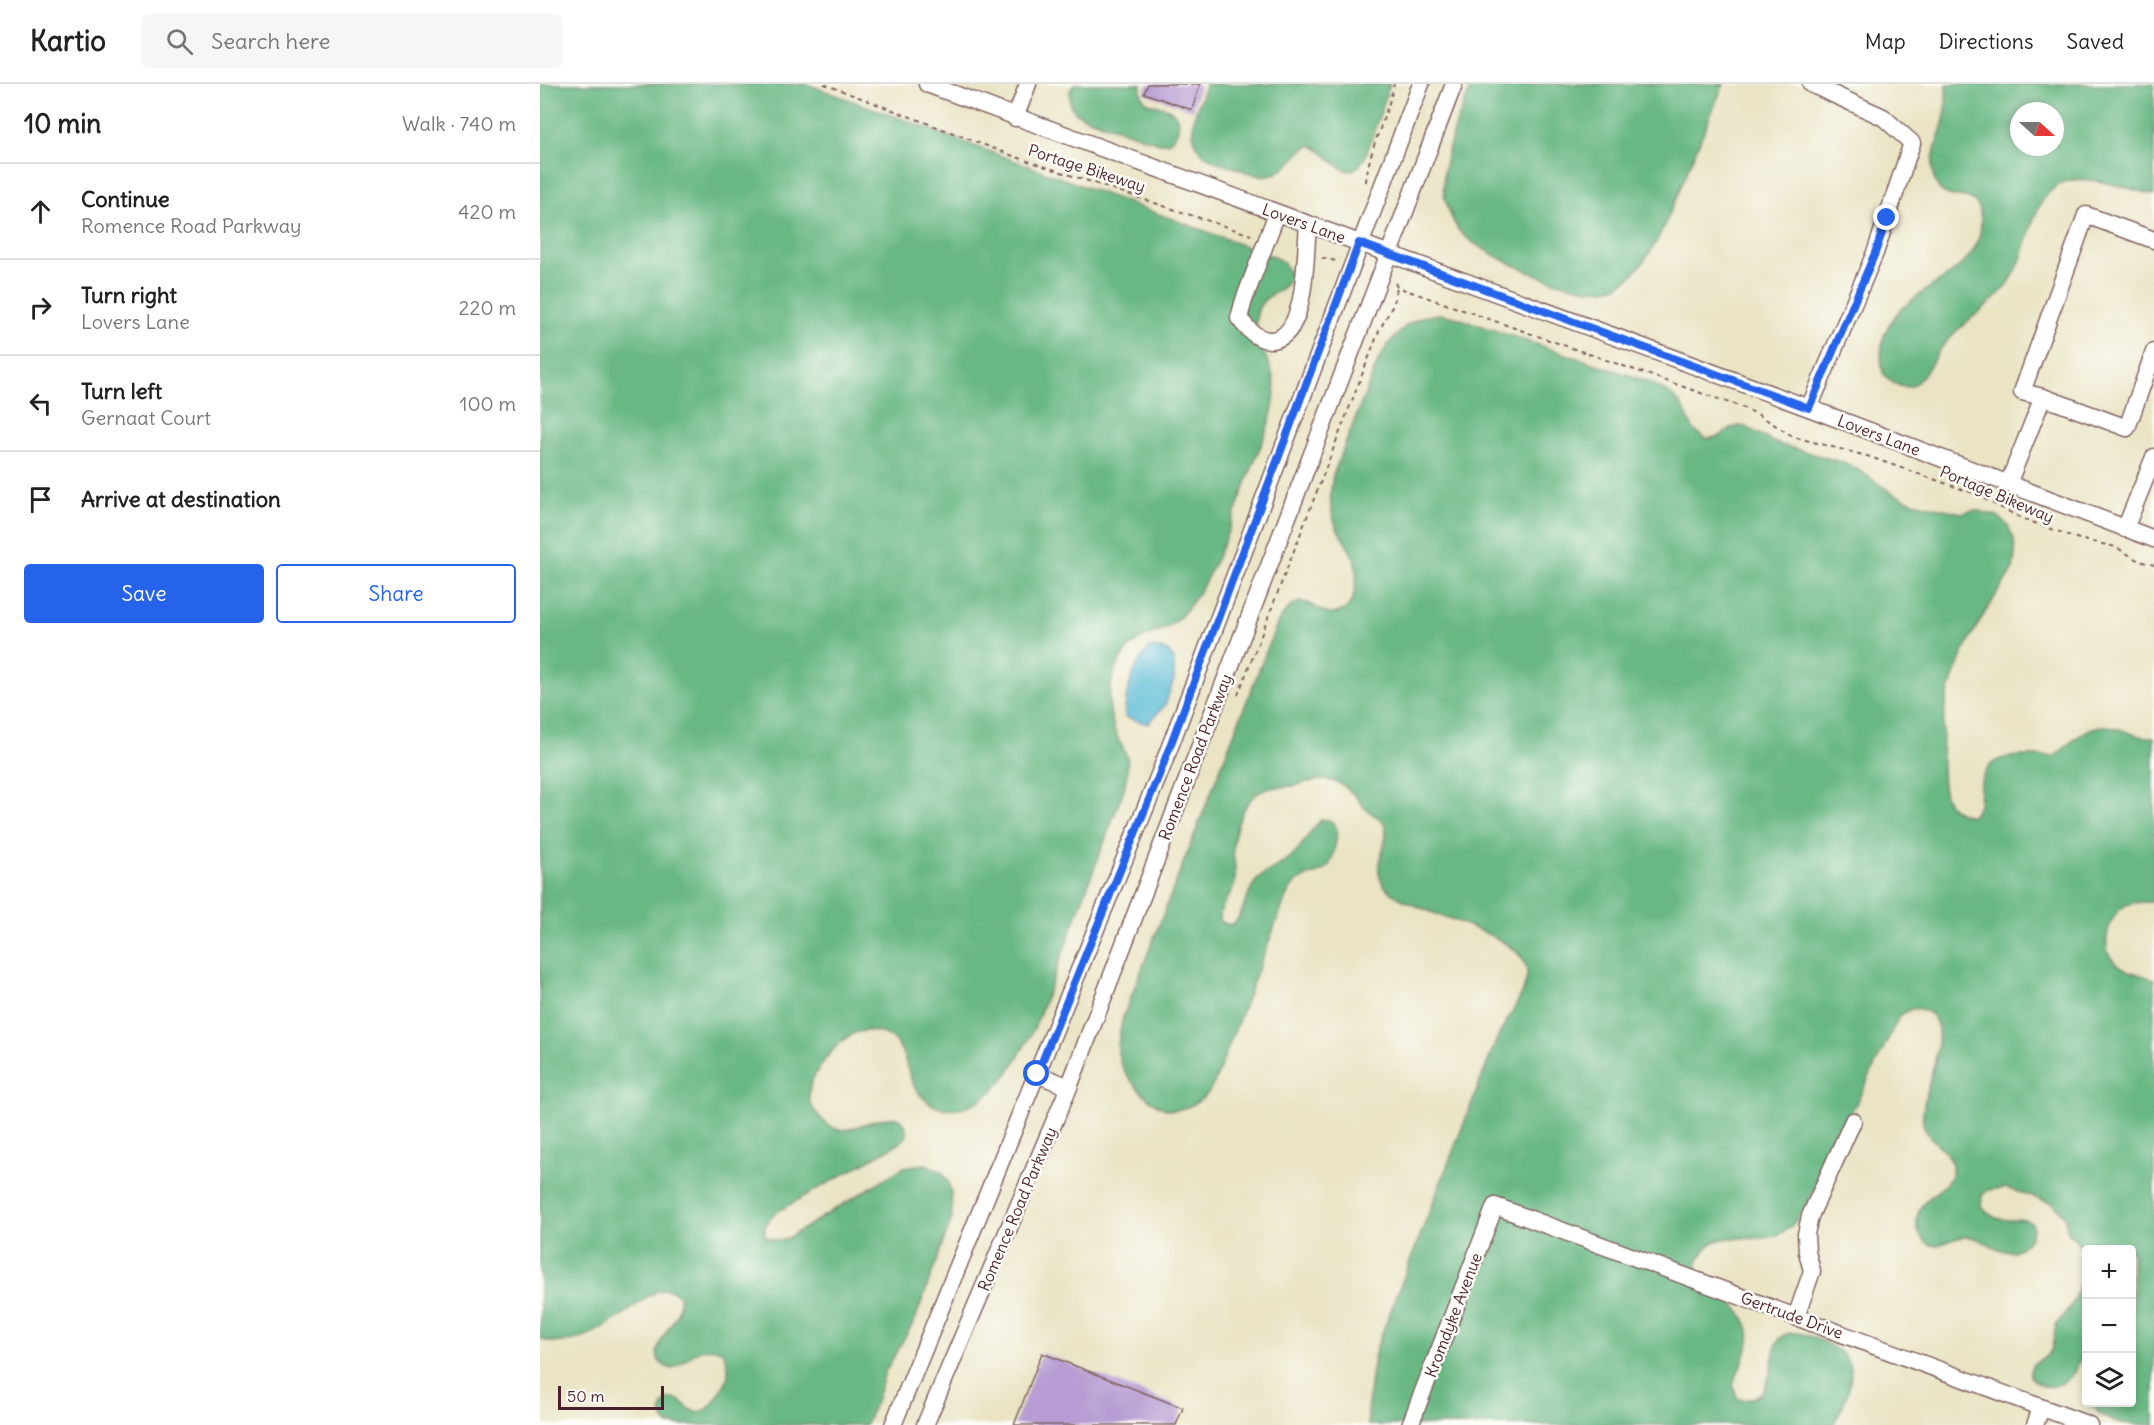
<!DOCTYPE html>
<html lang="en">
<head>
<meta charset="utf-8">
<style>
	:root { --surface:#fff; --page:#f6f6f6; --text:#222; --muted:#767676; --line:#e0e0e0; --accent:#2563eb }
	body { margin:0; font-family:Delius,sans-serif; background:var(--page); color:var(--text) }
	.controls { position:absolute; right:18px; bottom:18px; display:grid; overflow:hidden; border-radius:6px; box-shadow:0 3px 9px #0003 }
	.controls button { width:54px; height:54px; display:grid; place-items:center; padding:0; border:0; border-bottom:2px solid var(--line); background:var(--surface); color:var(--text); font:30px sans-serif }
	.compass { position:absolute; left:1470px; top:18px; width:54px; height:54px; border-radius:50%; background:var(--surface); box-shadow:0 3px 9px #0003; rotate:111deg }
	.scale { position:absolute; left:18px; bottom:15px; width:106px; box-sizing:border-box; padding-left:6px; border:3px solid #4a1f2b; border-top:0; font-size:16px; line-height:21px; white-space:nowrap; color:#4a1f2b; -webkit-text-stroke:4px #fdfcf7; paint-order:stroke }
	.stop { position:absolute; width:18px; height:18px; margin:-14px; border:4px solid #2563eb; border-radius:50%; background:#fff }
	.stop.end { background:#2563eb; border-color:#fff; box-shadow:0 2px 6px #0008 }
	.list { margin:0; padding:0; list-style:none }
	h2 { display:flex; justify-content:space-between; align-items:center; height:78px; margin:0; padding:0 24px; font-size:26px }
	h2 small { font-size:20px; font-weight:400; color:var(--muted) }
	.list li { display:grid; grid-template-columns:39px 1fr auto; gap:18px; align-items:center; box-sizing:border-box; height:96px; padding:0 24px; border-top:2px solid var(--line) }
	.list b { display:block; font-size:22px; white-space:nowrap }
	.list p { margin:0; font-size:20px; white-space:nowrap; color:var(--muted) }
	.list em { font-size:20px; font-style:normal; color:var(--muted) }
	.actions { display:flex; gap:12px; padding:18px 24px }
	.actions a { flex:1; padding:14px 0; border:2px solid var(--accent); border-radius:6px; text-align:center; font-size:21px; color:var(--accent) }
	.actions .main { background:var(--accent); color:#fff }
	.icon { flex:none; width:33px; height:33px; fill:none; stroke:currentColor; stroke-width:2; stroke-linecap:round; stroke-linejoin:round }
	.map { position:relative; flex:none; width:1614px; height:1341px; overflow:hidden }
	header { display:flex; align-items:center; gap:36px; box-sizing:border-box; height:84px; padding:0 30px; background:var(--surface); border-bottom:2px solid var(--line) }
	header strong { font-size:28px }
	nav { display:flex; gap:33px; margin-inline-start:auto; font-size:21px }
	.search { width:420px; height:54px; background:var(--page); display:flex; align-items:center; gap:15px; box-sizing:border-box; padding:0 21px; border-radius:6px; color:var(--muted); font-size:22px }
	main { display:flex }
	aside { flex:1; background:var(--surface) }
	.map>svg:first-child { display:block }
	.forest { fill:#69b884; stroke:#5a6c58; stroke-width:1.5; fill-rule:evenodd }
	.water { fill:#59bad7; stroke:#526c81; stroke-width:1.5 }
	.building { fill:#b79dd3 }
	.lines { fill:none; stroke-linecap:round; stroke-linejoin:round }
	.minor-casing { stroke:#826461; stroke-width:19 }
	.path { stroke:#826461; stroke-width:2; stroke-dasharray:4.5 4.5; stroke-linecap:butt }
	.minor { stroke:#fff; stroke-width:16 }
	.route { stroke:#2563eb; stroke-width:8 }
	.labels { text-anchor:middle; stroke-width:5; stroke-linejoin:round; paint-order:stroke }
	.street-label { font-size:16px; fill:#4a1f2b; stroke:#fdfcf7 }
</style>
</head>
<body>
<header>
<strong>Kartio</strong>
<div class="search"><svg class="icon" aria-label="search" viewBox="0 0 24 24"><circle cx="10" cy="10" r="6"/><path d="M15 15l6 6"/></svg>Search here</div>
<nav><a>Map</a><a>Directions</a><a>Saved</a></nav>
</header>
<main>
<aside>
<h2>10 min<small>Walk · 740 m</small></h2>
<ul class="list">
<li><svg class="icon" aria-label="ahead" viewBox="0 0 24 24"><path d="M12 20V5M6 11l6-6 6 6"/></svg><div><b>Continue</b><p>Romence Road Parkway</p></div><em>420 m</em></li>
<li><svg class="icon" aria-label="right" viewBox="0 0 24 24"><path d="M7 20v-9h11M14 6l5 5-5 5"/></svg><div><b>Turn right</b><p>Lovers Lane</p></div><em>220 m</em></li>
<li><svg class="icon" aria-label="left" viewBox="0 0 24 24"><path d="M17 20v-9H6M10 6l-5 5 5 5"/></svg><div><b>Turn left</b><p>Gernaat Court</p></div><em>100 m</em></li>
<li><svg class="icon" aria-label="arrive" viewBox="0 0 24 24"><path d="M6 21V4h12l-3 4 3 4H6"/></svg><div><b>Arrive at destination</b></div></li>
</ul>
<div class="actions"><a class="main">Save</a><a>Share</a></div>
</aside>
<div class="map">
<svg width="1614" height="1341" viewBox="0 0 1614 1341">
	<rect width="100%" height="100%" fill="#fdfcf7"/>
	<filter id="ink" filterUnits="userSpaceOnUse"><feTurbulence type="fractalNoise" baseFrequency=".0167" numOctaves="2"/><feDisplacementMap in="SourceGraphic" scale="12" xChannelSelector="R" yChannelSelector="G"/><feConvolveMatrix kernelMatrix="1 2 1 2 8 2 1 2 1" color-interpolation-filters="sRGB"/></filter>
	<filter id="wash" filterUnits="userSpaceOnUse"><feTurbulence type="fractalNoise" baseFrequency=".008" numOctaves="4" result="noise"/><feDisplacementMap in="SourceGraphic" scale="24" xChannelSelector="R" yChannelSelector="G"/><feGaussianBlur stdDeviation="1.35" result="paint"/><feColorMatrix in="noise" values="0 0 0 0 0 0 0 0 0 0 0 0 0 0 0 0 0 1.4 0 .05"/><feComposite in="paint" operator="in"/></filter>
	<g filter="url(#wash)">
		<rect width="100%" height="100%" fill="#eae4c5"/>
		<g class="forest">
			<path d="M0 0H267L732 172 743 178 751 192C745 210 724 208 718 226 709 256 734 277 735 305 735 334 719 364 709 391 694 431 681 472 659 508 651 521 641 534 629 542 619 549 605 551 596 558 582 567 575 584 571 600 567 619 571 640 579 657 582 663 585 667 587 674 589 684 586 695 584 705L496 940C479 974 453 1026 409 1025 395 1024 387 1019 378 1008 367 995 368 976 359 962 355 956 348 951 341 949 317 941 301 955 287 973 278 985 268 998 269 1014 270 1021 275 1028 280 1033 285 1040 294 1046 303 1046 320 1046 367 1014 367 1052L360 1059 238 1127C229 1135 223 1139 225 1152 233 1157 239 1157 248 1154L364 1083 386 1080 402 1088 408 1097 411 1108 412 1134 375 1236 345 1288 336 1318 325 1341H129C120 1333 118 1324 128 1315 144 1312 147 1330 161 1328 171 1327 186 1301 188 1291 189 1283 187 1276 183 1268 157 1257 153 1275 132 1285 100 1275 129 1247 137 1230 139 1224 140 1218 139 1212 133 1207 130 1204 122 1206 110 1208 100 1219 90 1226 66 1243 31 1267 0 1255Z"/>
			<path d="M534 0H601C600 6 601 13 606 18 611 21 619 21 624 23 643 31 643 48 627 59H619L546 34 536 29 530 21V7Z"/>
			<path d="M666 0H850L826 71C808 108 791 69 771 61 757 67 751 83 736 89 723 95 709 89 696 84 686 81 670 77 662 69 643 49 658 21 666 0Z"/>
			<path d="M932 0H1184C1171 29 1159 59 1147 88 1132 123 1114 178 1081 200 1048 221 949 174 922 150 915 144 909 127 906 118 895 86 920 31 932 0Z"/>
			<path d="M1406 0H1614V111C1591 106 1546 89 1524 98 1489 112 1491 164 1473 192 1456 220 1425 235 1405 259 1395 271 1384 297 1371 302 1359 305 1350 298 1343 289 1327 209 1419 208 1438 157 1442 145 1444 121 1431 115 1417 108 1402 119 1394 94 1388 75 1401 51 1405 32 1407 22 1406 10 1406 0ZM1479 27H1515V63H1479Z"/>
			<path d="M900 230 915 233 1109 298C1123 305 1140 314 1146 329 1153 345 1151 346 1167 355L1180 352 1191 344 1199 342 1206 343 1235 359 1301 378 1317 385 1352 409 1372 418 1422 429 1434 426 1458 432 1468 442 1474 456 1475 471 1473 485C1445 528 1414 573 1405 624 1402 642 1403 661 1402 679 1402 704 1402 728 1432 732 1443 719 1438 716 1440 702 1447 662 1487 674 1515 672 1532 659 1548 637 1572 643 1587 647 1599 654 1614 653V818C1605 818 1595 817 1586 821 1570 829 1560 860 1572 875 1582 887 1600 890 1614 895V1341C1593 1341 1561 1341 1553 1320L1592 1318V1166H1546V1169L1528 1148 1524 1131 1512 1119 1466 1104 1448 1106 1442 1111 1441 1122C1462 1147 1478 1128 1492 1139 1494 1146 1492 1150 1488 1156 1466 1185 1448 1150 1423 1153 1412 1154 1403 1163 1392 1161 1385 1160 1379 1152 1378 1146 1370 1112 1408 1111 1412 1087 1415 1065 1387 1060 1383 1039 1378 1010 1420 939 1383 926 1372 922 1366 927 1359 933 1335 981 1311 1030 1287 1078 1276 1098 1267 1126 1251 1142 1218 1174 1168 1126 1155 1190 1174 1206 1214 1228 1209 1257 1207 1273 1197 1287 1193 1302L1198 1315C1253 1323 1210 1230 1269 1252 1281 1256 1291 1261 1301 1269 1310 1276 1312 1287 1310 1298 1308 1313 1300 1327 1294 1341H828C828 1314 830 1288 837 1262L956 957C966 935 983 916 987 892 993 848 873 832 847 805 824 781 857 757 842 737 838 732 831 730 827 726 821 721 818 714 812 709 796 692 779 694 758 701 747 704 734 701 723 706 703 715 694 745 693 765 693 777 698 789 694 801 690 815 677 822 681 838 686 840 689 842 694 839 702 834 707 810 713 801 721 789 732 786 743 779 760 768 767 750 781 736 787 735 793 736 796 743 798 749 796 757 795 762 790 796 777 784 757 798 752 801 749 808 746 813L684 974C679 986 674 1005 663 1014 655 1021 643 1026 633 1026 611 1025 581 990 578 969 577 957 581 944 583 933L737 540C766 491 777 542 802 527 810 523 814 513 815 504 823 467 798 460 792 428 789 415 791 403 793 391L838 277 849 259 867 241 882 233Z"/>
			<path d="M1546 1180C1547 1210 1555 1295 1514 1302 1504 1304 1496 1300 1490 1292V1287L1493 1280 1508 1271 1512 1264 1516 1241 1534 1217Z"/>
		</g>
		<path class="water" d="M610 563 628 567 634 575V595L625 621 608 640 585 633C584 609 594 580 610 563Z"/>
		<g id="blocks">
			<g class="building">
				<path d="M608 0H660L652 26 604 9Z"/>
				<path d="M502 1269 643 1324 636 1341H474Z"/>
			</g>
		</g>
	</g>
	<g filter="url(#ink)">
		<use href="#blocks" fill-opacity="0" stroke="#826461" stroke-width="1.5"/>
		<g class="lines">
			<g class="minor-casing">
				<g id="minor">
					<path d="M387 0 1269 324 1614 455"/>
					<path d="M475 34 488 0"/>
					<path d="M737 129 704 216 699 234C707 245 718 257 732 256 768 253 765 168 768 140"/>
					<path d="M1614 156 1546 131 1482 308 1503 313 1587 344 1614 268"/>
					<path d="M1269 324 1335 169 1372 59 1343 33 1271 0"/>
					<path d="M1468 400 1503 313"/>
					<path d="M1585 445 1614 373"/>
					<path d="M497 990 529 1003"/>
					<path d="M1256 1233 1272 1187 1267 1168 1266 1150 1270 1132 1313 1037"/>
					<path d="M353 1341 621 686 881 0"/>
					<path d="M385 1341 529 1003 914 0"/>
					<path d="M870 1341 955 1122 1549 1341"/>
					<path d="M1495 1341 1501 1324"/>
				</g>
			</g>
			<g class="path">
				<path d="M284 0 476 73 711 151"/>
				<path d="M826 98C829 63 847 34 854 0"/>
				<path d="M782 174 797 177"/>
				<path d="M855 199 857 203 1204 324 1219 331 1254 353 1327 372 1433 409 1481 434 1539 455 1576 463 1599 477 1614 481"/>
				<path d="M698 611 839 247 854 219 857 203"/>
			</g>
			<use href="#minor" class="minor"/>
		</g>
	</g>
	<g class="lines" filter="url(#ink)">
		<path class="route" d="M497 990 621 686 819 159 1269 324 1335 169 1347 134"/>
	</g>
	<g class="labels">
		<g class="street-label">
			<text transform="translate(547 84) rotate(18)" y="6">Portage Bikeway</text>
			<text transform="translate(764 139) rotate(20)" y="6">Lovers Lane</text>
			<text transform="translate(1339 351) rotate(21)" y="6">Lovers Lane</text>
			<text transform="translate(1457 410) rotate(23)" y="6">Portage Bikeway</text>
			<text transform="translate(655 673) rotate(-69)" y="6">Romence Road Parkway</text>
			<text transform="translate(477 1125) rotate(-67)" y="6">Romence Road Parkway</text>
			<text transform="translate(913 1231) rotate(-69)" y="6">Kromdyke Avenue</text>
			<text transform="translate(1252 1231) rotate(20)" y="6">Gertrude Drive</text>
		</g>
	</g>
</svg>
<div class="controls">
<button>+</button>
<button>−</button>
<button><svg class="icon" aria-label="layers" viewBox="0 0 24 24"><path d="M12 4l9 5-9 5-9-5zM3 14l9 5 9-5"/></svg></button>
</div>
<svg class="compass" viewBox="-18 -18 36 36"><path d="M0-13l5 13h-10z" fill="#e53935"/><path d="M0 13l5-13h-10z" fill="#767676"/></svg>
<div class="scale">50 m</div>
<div class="stop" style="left:497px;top:990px"></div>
<div class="stop end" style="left:1347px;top:134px"></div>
</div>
</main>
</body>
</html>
